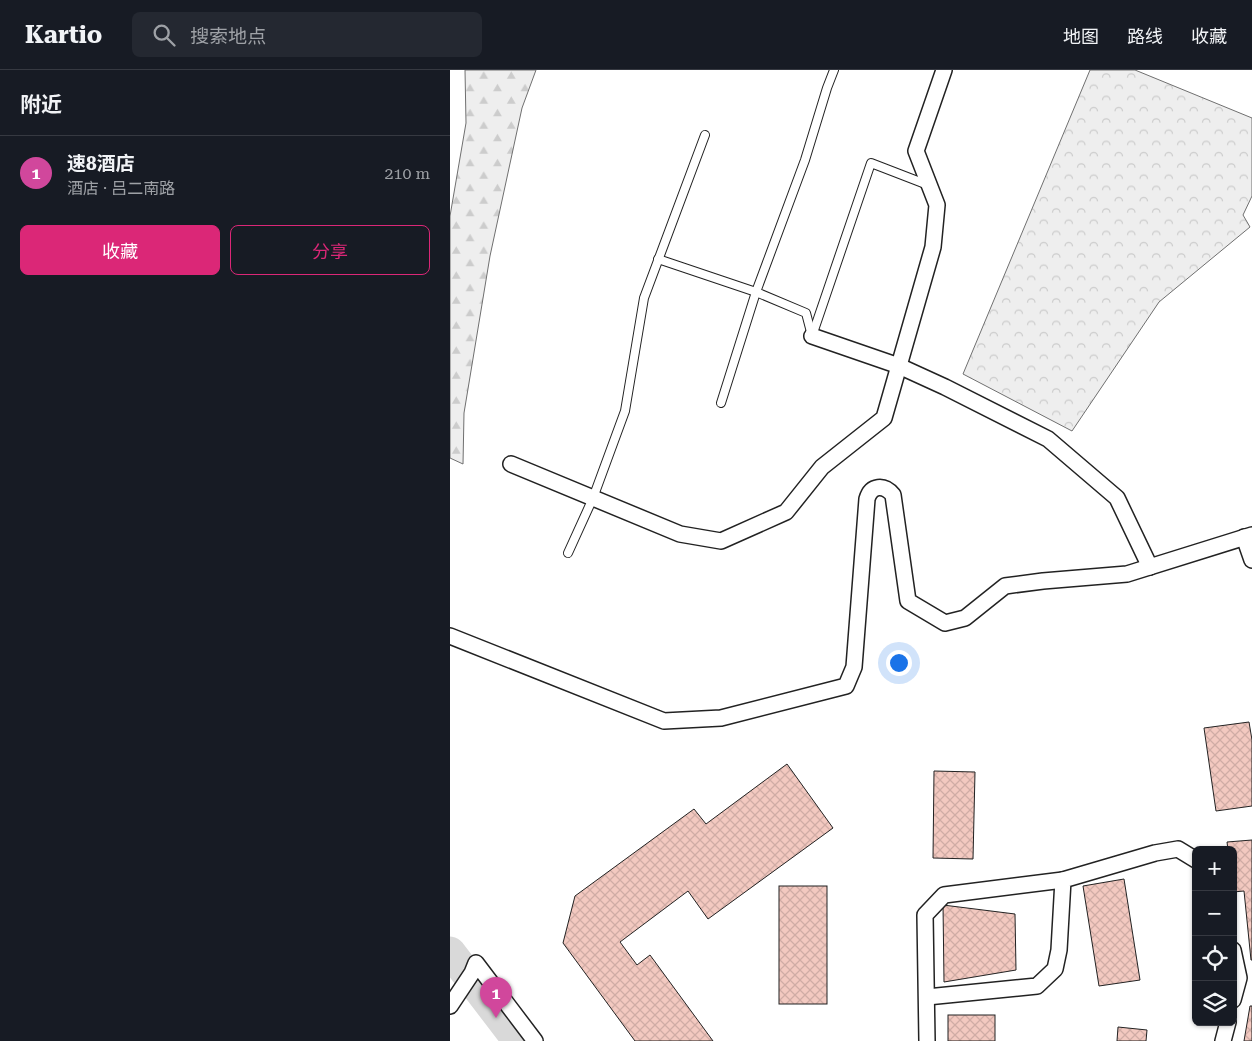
<!DOCTYPE html>
<html lang="zh">
<head>
<meta charset="utf-8">
<style>
	:root { --surface:#171b24; --page:#242831; --text:#f1f3f6; --muted:#9ea1a6; --line:#363941; --accent:#db2777 }
	body { margin:0; font-family:"Roboto Serif","Noto Sans SC",serif; background:var(--page); color:var(--text) }
	.controls { position:absolute; right:15px; bottom:15px; display:grid; overflow:hidden; border-radius:8px; box-shadow:0 1px 4px #0004 }
	.controls button { width:45px; height:45px; display:grid; place-items:center; padding:0; border:0; border-bottom:1px solid var(--line); background:var(--surface); color:var(--text); font:25px sans-serif }
	.you { position:absolute; left:448px; top:592px; width:18px; height:18px; margin:-12px; border:4px solid #fff; border-radius:50%; background:#1a73e8; box-shadow:0 0 0 8px #1a73e833 }
	.badge { display:grid; place-items:center; width:32px; height:32px; border-radius:50%; background:var(--accent); color:#fff; font-size:16px; font-weight:700 }
	.pin { position:absolute; translate:-50% -41px; filter:drop-shadow(0 1px 2px #0008) }
	.pin::after { content:''; position:absolute; top:26px; width:18px; height:15px; background:inherit; clip-path:polygon(0 0,100% 0,50% 100%) }
	.list { margin:0; padding:0; list-style:none }
	h2 { display:flex; justify-content:space-between; align-items:center; height:65px; margin:0; padding:0 20px; font-size:21px }
	h2 small { font-size:16px; font-weight:400; color:var(--muted) }
	.list li { display:grid; grid-template-columns:32px 1fr auto; gap:15px; align-items:center; box-sizing:border-box; height:75px; padding:0 20px; border-top:1px solid var(--line) }
	.list b { display:block; font-size:19px; white-space:nowrap }
	.list p { margin:0; font-size:16px; white-space:nowrap; color:var(--muted) }
	.list em { font-size:16px; font-style:normal; color:var(--muted) }
	.actions { display:flex; gap:10px; padding:15px 20px }
	.actions a { flex:1; padding:11px 0; border:1px solid var(--accent); border-radius:8px; text-align:center; font-size:18px; color:var(--accent) }
	.actions .main { background:var(--accent); color:#fff }
	.icon { flex:none; width:28px; height:28px; fill:none; stroke:currentColor; stroke-width:2; stroke-linecap:round; stroke-linejoin:round }
	.map { position:relative; flex:none; width:802px; height:971px; overflow:hidden }
	header { display:flex; align-items:center; gap:30px; box-sizing:border-box; height:70px; padding:0 25px; background:var(--surface); border-bottom:1px solid var(--line) }
	header strong { font-size:24px }
	nav { display:flex; gap:28px; margin-inline-start:auto; font-size:18px }
	.search { width:350px; height:45px; background:var(--page); display:flex; align-items:center; gap:12px; box-sizing:border-box; padding:0 18px; border-radius:8px; color:var(--muted); font-size:19px }
	main { display:flex }
	aside { flex:1; background:var(--surface) }
	.map>svg:first-child { display:block }
	.forest { fill:url(#forest-firs); stroke:#6f6f6f }
	.park { fill:url(#park-crowns); stroke:#6f6f6f }
	.lines { fill:none; stroke-linecap:round; stroke-linejoin:round }
	.river { stroke:#d9d9d9; stroke-width:31 }
	.building { fill:url(#building-cross-hatch); stroke:#222 }
	.service-casing { stroke:#222; stroke-width:10 }
	.minor-casing { stroke:#222; stroke-width:18 }
	.service { stroke:#fff; stroke-width:8 }
	.minor { stroke:#fff; stroke-width:15 }
</style>
</head>
<body>
<header>
<strong>Kartio</strong>
<div class="search"><svg class="icon" aria-label="search" viewBox="0 0 24 24"><circle cx="10" cy="10" r="6"/><path d="M15 15l6 6"/></svg>搜索地点</div>
<nav><a>地图</a><a>路线</a><a>收藏</a></nav>
</header>
<main>
<aside>
<h2>附近<small></small></h2>
<ul class="list">
<li><span class="badge" style="background:#d1479c">1</span><div><b>速8酒店</b><p>酒店 · 吕二南路</p></div><em>210 m</em></li>
</ul>
<div class="actions"><a class="main">收藏</a><a>分享</a></div>
</aside>
<div class="map">
<svg width="802" height="971" viewBox="0 0 802 971">
	<defs>
		<pattern id="forest-firs" width="22" height="20" patternUnits="userSpaceOnUse" patternTransform="scale(1.25)"><rect width="22" height="20" fill="#eee"/><path d="M5 1l3.5 6h-7zM16 11l3.5 6h-7z" fill="#ccc"/></pattern>
		<pattern id="park-crowns" width="20" height="18" patternUnits="userSpaceOnUse" patternTransform="scale(1.25)"><rect width="20" height="18" fill="#eee"/><path d="M2 6a3 3 0 1 1 6 0M12 15a3 3 0 1 1 6 0" fill="none" stroke="#ccc"/></pattern>
		<pattern id="building-cross-hatch" width="8" height="8" patternUnits="userSpaceOnUse" patternTransform="scale(1.25)"><rect width="8" height="8" fill="#f3c9c0"/><path d="M0 0l8 8M0 8l8-8" fill="none" stroke="#d0aca5"/></pattern>
	</defs>
	<rect width="100%" height="100%" fill="#fff"/>
	<path class="forest" d="M15 0H86L72 38 40 186 14 343 13 394 0 388V146L16 53Z"/>
	<path class="park" d="M640 0H685L802 48V126L793 145 800 157 709 232 622 361 513 304Z"/>
	<g class="lines">
		<path class="river" d="M0 882 68 971"/>
	</g>
	<g class="building">
		<path d="M799 652 802 670V736L766 741 754 658Z"/>
		<path d="M337 694 383 758 258 849 238 821 170 872 187 895 200 885 263 971H185L113 873 125 826 244 739 256 754Z"/>
		<path d="M484 701 525 702 523 789 483 788Z"/>
		<path d="M802 770V890H801L794 821 783 822V780H778L777 772Z"/>
		<path d="M674 809 690 910 649 916 633 816Z"/>
		<rect x="329" y="816" width="48" height="118"/>
		<path d="M493 835 565 844 566 900 494 912Z"/>
		<path d="M800 936H802V971H794Z"/>
		<rect x="498" y="945" width="47" height="26"/>
		<path d="M668 957 697 960 696 971H667Z"/>
	</g>
	<g class="lines">
		<g class="service-casing">
			<g id="service">
				<path d="M208 189 306 222 356 243 362 266"/>
				<path d="M362 266 421 93 478 115"/>
				<path d="M271 333 306 222 355 90 377 18 384 0"/>
				<path d="M118 483 143 428 175 341 194 228 255 65"/>
			</g>
		</g>
		<g class="minor-casing">
			<g id="minor">
				<path d="M362 266 449 296 495 317 598 369 667 428 700 497"/>
				<path d="M61 394 230 464 271 471 336 442 372 397 434 348 483 177 487 135 466 81 494 0"/>
				<path d="M794 467 802 490"/>
				<path d="M0 566 214 651 271 648 396 616 404 597 417 429C421 415 434 414 443 425L458 531 495 553 515 548 555 516 593 511 677 504 802 465"/>
				<path d="M783 880 789 908 783 930"/>
				<path d="M477 927 587 916 605 899 609 880 613 810 705 783 728 779 746 790"/>
				<path d="M0 936 22 903 26 893 85 971"/>
				<path d="M477 971 475 845 494 825 613 810"/>
				<path d="M773 971 778 952"/>
			</g>
		</g>
		<use href="#service" class="service"/>
		<use href="#minor" class="minor"/>
	</g>
</svg>
<div class="controls">
<button>+</button>
<button>−</button>
<button><svg class="icon" aria-label="locate" viewBox="0 0 24 24"><circle cx="12" cy="12" r="6"/><path d="M12 2v4M12 18v4M2 12h4M18 12h4"/></svg></button>
<button><svg class="icon" aria-label="layers" viewBox="0 0 24 24"><path d="M12 4l9 5-9 5-9-5zM3 14l9 5 9-5"/></svg></button>
</div>
<div class="you"></div>
<div class="pin badge" style="left:46px;top:948px;background:#d1479c">1</div>
</div>
</main>
</body>
</html>
